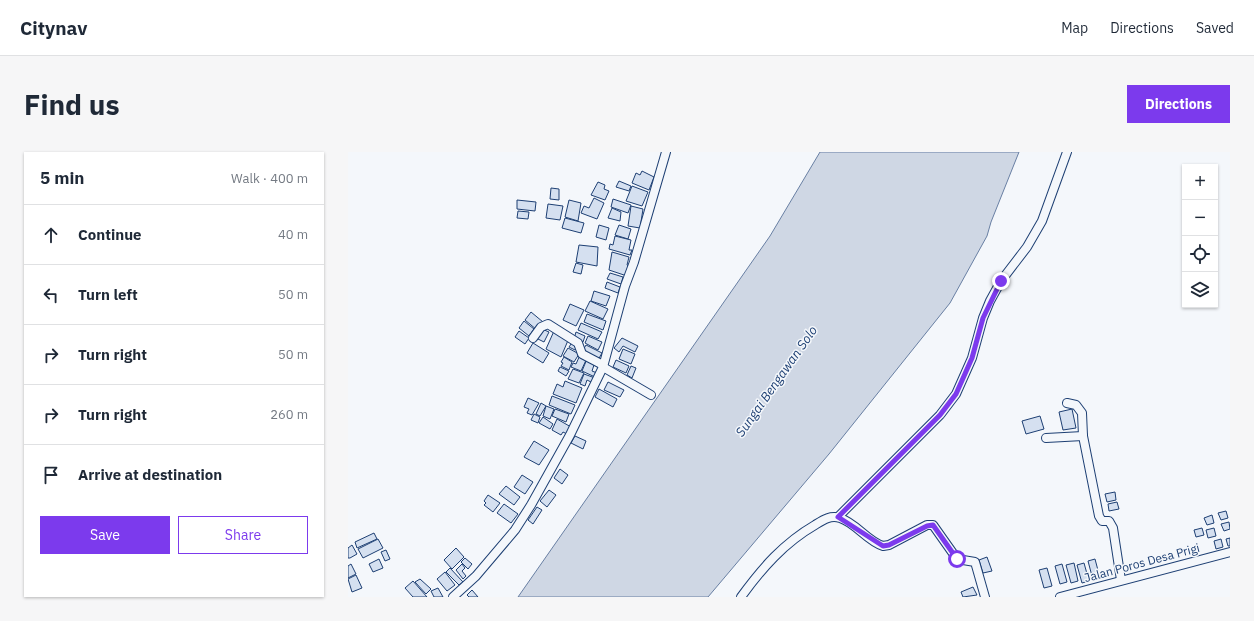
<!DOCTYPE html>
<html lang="en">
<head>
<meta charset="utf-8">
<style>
	:root { --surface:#fff; --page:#f6f6f7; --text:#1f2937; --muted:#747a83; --line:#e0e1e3; --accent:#7c3aed }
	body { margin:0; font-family:"IBM Plex Sans",sans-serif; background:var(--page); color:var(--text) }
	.controls { position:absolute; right:12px; top:12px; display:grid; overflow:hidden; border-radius:0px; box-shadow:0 1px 3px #0004 }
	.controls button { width:36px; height:36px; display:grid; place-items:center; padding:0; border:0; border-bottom:1px solid var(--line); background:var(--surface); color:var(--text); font:20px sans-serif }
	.stop { position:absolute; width:12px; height:12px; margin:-9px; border:3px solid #7c3aed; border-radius:50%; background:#fff }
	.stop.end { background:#7c3aed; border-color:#fff; box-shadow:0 1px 4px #0008 }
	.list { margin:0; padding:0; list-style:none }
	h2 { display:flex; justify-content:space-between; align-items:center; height:52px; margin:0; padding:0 16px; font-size:17px }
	h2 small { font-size:13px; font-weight:400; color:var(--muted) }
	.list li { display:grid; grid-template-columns:26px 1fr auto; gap:12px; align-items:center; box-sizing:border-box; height:60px; padding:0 16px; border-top:1px solid var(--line) }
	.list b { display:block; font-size:15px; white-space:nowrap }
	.list em { font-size:13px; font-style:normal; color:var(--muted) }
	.actions { display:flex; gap:8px; padding:12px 16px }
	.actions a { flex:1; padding:9px 0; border:1px solid var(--accent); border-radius:0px; text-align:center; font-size:14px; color:var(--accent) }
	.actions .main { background:var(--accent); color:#fff }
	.icon { flex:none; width:22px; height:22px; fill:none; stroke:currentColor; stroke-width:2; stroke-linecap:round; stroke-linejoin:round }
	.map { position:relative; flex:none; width:882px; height:445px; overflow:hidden; border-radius:0px }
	header { display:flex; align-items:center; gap:24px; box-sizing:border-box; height:56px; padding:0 20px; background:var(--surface); border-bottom:1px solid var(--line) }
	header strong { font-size:19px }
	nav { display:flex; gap:22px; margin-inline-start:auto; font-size:14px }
	.intro { display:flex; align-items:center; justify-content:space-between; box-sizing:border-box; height:96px; padding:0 24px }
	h1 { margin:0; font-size:28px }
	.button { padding:10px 18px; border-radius:0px; background:var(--accent); color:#fff; font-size:14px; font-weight:700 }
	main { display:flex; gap:24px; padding:0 24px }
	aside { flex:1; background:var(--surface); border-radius:0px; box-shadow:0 1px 3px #0004 }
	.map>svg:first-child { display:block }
	.water { fill:#cfd7e4; stroke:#687fa3 }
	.building { fill:#d5e0f0; stroke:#1d3f73 }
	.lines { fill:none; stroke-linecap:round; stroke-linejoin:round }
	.minor-casing { stroke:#1d3f73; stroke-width:10 }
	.minor { stroke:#f4f7fb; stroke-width:8 }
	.route { stroke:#7c3aed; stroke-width:5 }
	.labels { text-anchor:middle; stroke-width:3; stroke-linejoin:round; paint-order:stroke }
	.street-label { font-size:12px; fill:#1d3f73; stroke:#f4f7fb }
	.water-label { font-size:13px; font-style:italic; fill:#1d3f73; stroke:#f4f7fb }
</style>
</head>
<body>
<header>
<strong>Citynav</strong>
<nav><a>Map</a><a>Directions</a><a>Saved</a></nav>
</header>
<div class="intro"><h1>Find us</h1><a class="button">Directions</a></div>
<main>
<aside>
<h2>5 min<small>Walk · 400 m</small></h2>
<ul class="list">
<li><svg class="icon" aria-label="ahead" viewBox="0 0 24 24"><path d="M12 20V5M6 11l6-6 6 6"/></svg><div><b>Continue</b></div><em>40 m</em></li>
<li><svg class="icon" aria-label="left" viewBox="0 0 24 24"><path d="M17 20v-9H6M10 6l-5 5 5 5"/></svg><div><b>Turn left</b></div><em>50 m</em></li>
<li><svg class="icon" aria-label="right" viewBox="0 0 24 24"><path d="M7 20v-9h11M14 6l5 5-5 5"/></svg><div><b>Turn right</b></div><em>50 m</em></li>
<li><svg class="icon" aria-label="right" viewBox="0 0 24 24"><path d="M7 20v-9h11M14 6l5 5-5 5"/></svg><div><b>Turn right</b></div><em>260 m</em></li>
<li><svg class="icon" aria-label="arrive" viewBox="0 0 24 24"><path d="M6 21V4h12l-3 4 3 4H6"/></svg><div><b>Arrive at destination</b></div></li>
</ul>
<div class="actions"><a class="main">Save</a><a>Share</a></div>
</aside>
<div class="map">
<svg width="882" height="445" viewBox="0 0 882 445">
	<rect width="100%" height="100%" fill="#f4f7fb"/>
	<path class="water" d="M472 0H671L643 70 639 84 602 151 481 302 360 445H170L422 84Z"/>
	<g class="building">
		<path d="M294 19 306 25 301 38 284 31 288 21 292 23Z"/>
		<path d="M271 29 283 34 281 39 268 35Z"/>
		<path d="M250 30 257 33 256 37 261 39 257 48 243 43Z"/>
		<path d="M284 34 300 40 294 54 278 49Z"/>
		<path d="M203 36 211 37V48L202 47Z"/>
		<path d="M246 46 256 51 249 67 233 61 236 54 241 56Z"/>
		<path d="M265 47 283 53 280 61 263 55Z"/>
		<path d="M169 48 188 50 187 59 169 57Z"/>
		<path d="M221 48 233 51 230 69 217 65Z"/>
		<path d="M200 52 215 54 212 68 198 66Z"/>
		<path d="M283 54 295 57 292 76 280 74Z"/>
		<path d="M264 56 273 60 272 69 260 66Z"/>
		<path d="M170 59 181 60 180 67 169 66Z"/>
		<path d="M217 66 236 71 233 81 214 76Z"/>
		<path d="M251 73 261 76 258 88 248 85Z"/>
		<path d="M271 73 283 77 280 87 267 83Z"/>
		<path d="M267 84 283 88 281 98H284L282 103 261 97 262 92 265 93Z"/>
		<path d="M231 93 250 95 249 114 228 110Z"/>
		<path d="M264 100 281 105 279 113 282 115 279 124 261 118Z"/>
		<path d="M228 111 235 113 233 122 225 120Z"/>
		<path d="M262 121 275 125 273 132 259 127Z"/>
		<path d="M259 130 272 135 270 141 257 136Z"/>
		<path d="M246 139 262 144 258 154 243 149Z"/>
		<path d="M242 149 260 157 255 167 237 159Z"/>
		<path d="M222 152 236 158 228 174 215 168Z"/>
		<path d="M183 160 195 170 189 178 177 168Z"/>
		<path d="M239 162 258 169 255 178 236 170Z"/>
		<path d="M176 169 186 177 181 184 171 176Z"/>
		<path d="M233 171 254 180 250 187 230 178Z"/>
		<path d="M194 177 201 180 196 190 188 186Z"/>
		<path d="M171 179 181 186 177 192 167 185Z"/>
		<path d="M206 179 221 186 213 205 198 197Z"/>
		<path d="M228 180 237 184 235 190 226 187Z"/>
		<path d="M240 184 254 190 250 198 237 191Z"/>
		<path d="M274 186 290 194 287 200 275 194 271 200 266 196Z"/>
		<path d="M225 189 230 192 227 198 221 195Z"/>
		<path d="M185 191 201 201 195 211 179 201Z"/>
		<path d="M238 193 254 201 250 208 234 200Z"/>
		<path d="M220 196 231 202 226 210 215 204Z"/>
		<path d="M275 197 287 202 283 212 271 207Z"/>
		<path d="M232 203 239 206 233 219 223 215 225 211 228 212Z"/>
		<path d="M216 205 224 210 221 218 213 214 215 211 213 210Z"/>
		<path d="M239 207 247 210 244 219 249 221 247 225 234 219Z"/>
		<path d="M268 208 281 214 278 221 265 215Z"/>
		<path d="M283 214 288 216 284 226 279 223Z"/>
		<path d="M212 215 221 219 218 224 210 219Z"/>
		<path d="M225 217 236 221 231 231 220 227Z"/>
		<path d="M236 222 247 226 245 231 239 228 237 234 232 232Z"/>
		<path d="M217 229 234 236 228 251 205 242 209 232 215 235Z"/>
		<path d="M260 230 276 238 272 245 256 238Z"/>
		<path d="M251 237 269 247 265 255 247 245Z"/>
		<path d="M204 244 227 253 223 262 201 253Z"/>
		<path d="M180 246 191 251 184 263 179 261 181 257 176 255Z"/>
		<path d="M193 251 198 254 192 264 188 262Z"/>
		<path d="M198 254 206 257 202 267 195 264Z"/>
		<path d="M207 257 221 262 218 270 204 264Z"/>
		<path d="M724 257 728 276 715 278 711 260Z"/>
		<path d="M186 262 192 265 190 271 183 268Z"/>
		<path d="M692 264 696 277 678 282 674 269Z"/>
		<path d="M195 265 205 272 202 277 191 271Z"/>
		<path d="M209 267 223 275 219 282 215 280 213 283 204 278Z"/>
		<path d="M227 284 238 289 235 297 223 291Z"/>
		<path d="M186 289 201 298 191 313 176 305Z"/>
		<path d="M212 317 220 323 214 332 206 326Z"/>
		<path d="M174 323 185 330 177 342 166 335Z"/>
		<path d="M158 334 172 345 166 353 151 342Z"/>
		<path d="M201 338 208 343 199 355 192 349Z"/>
		<path d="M767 340 768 348 759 350 757 342Z"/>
		<path d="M140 343 152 351 145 360 136 353 138 351 136 349Z"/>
		<path d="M769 350 771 357 761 359 760 352Z"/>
		<path d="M156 352 170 362 163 371 149 361Z"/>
		<path d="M189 355 194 358 185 372 180 368Z"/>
		<path d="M878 359 880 366 873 368 870 361Z"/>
		<path d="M864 363 866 371 859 373 856 366Z"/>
		<path d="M881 370 882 377 876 379 873 372Z"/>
		<path d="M854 376 856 383 848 385 846 378Z"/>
		<path d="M866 376 868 384 860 386 858 378Z"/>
		<path d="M26 381 29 387 9 396 7 390Z"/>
		<path d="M882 386V394H880L878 387Z"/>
		<path d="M30 387 35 396 15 406 10 397Z"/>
		<path d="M873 387 875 395 868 397 866 389Z"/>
		<path d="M4 393 9 402 2 406H0V396Z"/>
		<path d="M108 396 116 405 104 417 96 408Z"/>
		<path d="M38 398 42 407 37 409 33 400Z"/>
		<path d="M639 405 644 419 635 421 631 408Z"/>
		<path d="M117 406 124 412 120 417 113 410Z"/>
		<path d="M31 407 35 416 25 420 21 412Z"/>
		<path d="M747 407 752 426 745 428 740 409Z"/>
		<path d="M726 411 730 429 723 431 718 413Z"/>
		<path d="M736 411 741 429 734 431 729 413Z"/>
		<path d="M3 412 8 422 0 426V414Z"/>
		<path d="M114 412 117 416 114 419 118 424 115 427 108 418Z"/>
		<path d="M714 412 719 430 712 432 707 414Z"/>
		<path d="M102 416 115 430 111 433 98 420Z"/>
		<path d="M699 416 704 434 696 436 691 418Z"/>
		<path d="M97 420 107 433 99 439 89 427Z"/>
		<path d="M8 423 14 436 4 440 0 427Z"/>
		<path d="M72 427 83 437 78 442 67 430Z"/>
		<path d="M65 429 79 445H65L57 436Z"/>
		<path d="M625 435 629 443 615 445 613 440Z"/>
		<path d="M90 436 95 445H86L83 439Z"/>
		<path d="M124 438 130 445H121L119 443Z"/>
	</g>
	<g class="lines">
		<g class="minor-casing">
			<g id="minor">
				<path d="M185 186 193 175 200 172 230 191 234 202 255 213"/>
				<path d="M255 215 303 243"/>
				<path d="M719 251 728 253 734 261 735 284 751 364 754 369H761L765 376 773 428"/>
				<path d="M698 286 735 284"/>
				<path d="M490 365 592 263 608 242 624 206 635 166 642 149 653 129 679 95 694 69 719 0"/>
				<path d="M105 445 128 424 167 378 183 353 222 283 255 215 277 134 286 110 318 0"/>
				<path d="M393 445C414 416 436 391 467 373 475 368 482 363 492 366 508 371 519 389 535 394L541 393 579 373H585L609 407 627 410 637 445"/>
				<path d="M712 445 882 400"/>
			</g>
		</g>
		<use href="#minor" class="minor"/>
	</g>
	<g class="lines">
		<path class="route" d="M609 407 585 373 579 374 541 393 535 394 490 365 592 263 608 242 624 206 635 166 653 129"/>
	</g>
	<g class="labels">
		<g class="street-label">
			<text transform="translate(794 411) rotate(-15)" y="4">Jalan Poros Desa Prigi</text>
		</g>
		<g class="water-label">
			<text transform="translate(428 229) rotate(-55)" y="5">Sungai Bengawan Solo</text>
		</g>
	</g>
</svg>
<div class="controls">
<button>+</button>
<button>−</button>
<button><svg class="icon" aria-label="locate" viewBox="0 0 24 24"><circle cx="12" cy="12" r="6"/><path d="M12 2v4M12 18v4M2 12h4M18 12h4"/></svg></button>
<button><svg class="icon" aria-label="layers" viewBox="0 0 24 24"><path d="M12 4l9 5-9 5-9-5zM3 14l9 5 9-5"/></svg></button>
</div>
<div class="stop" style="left:609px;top:407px"></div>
<div class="stop end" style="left:653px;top:129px"></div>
</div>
</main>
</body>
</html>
